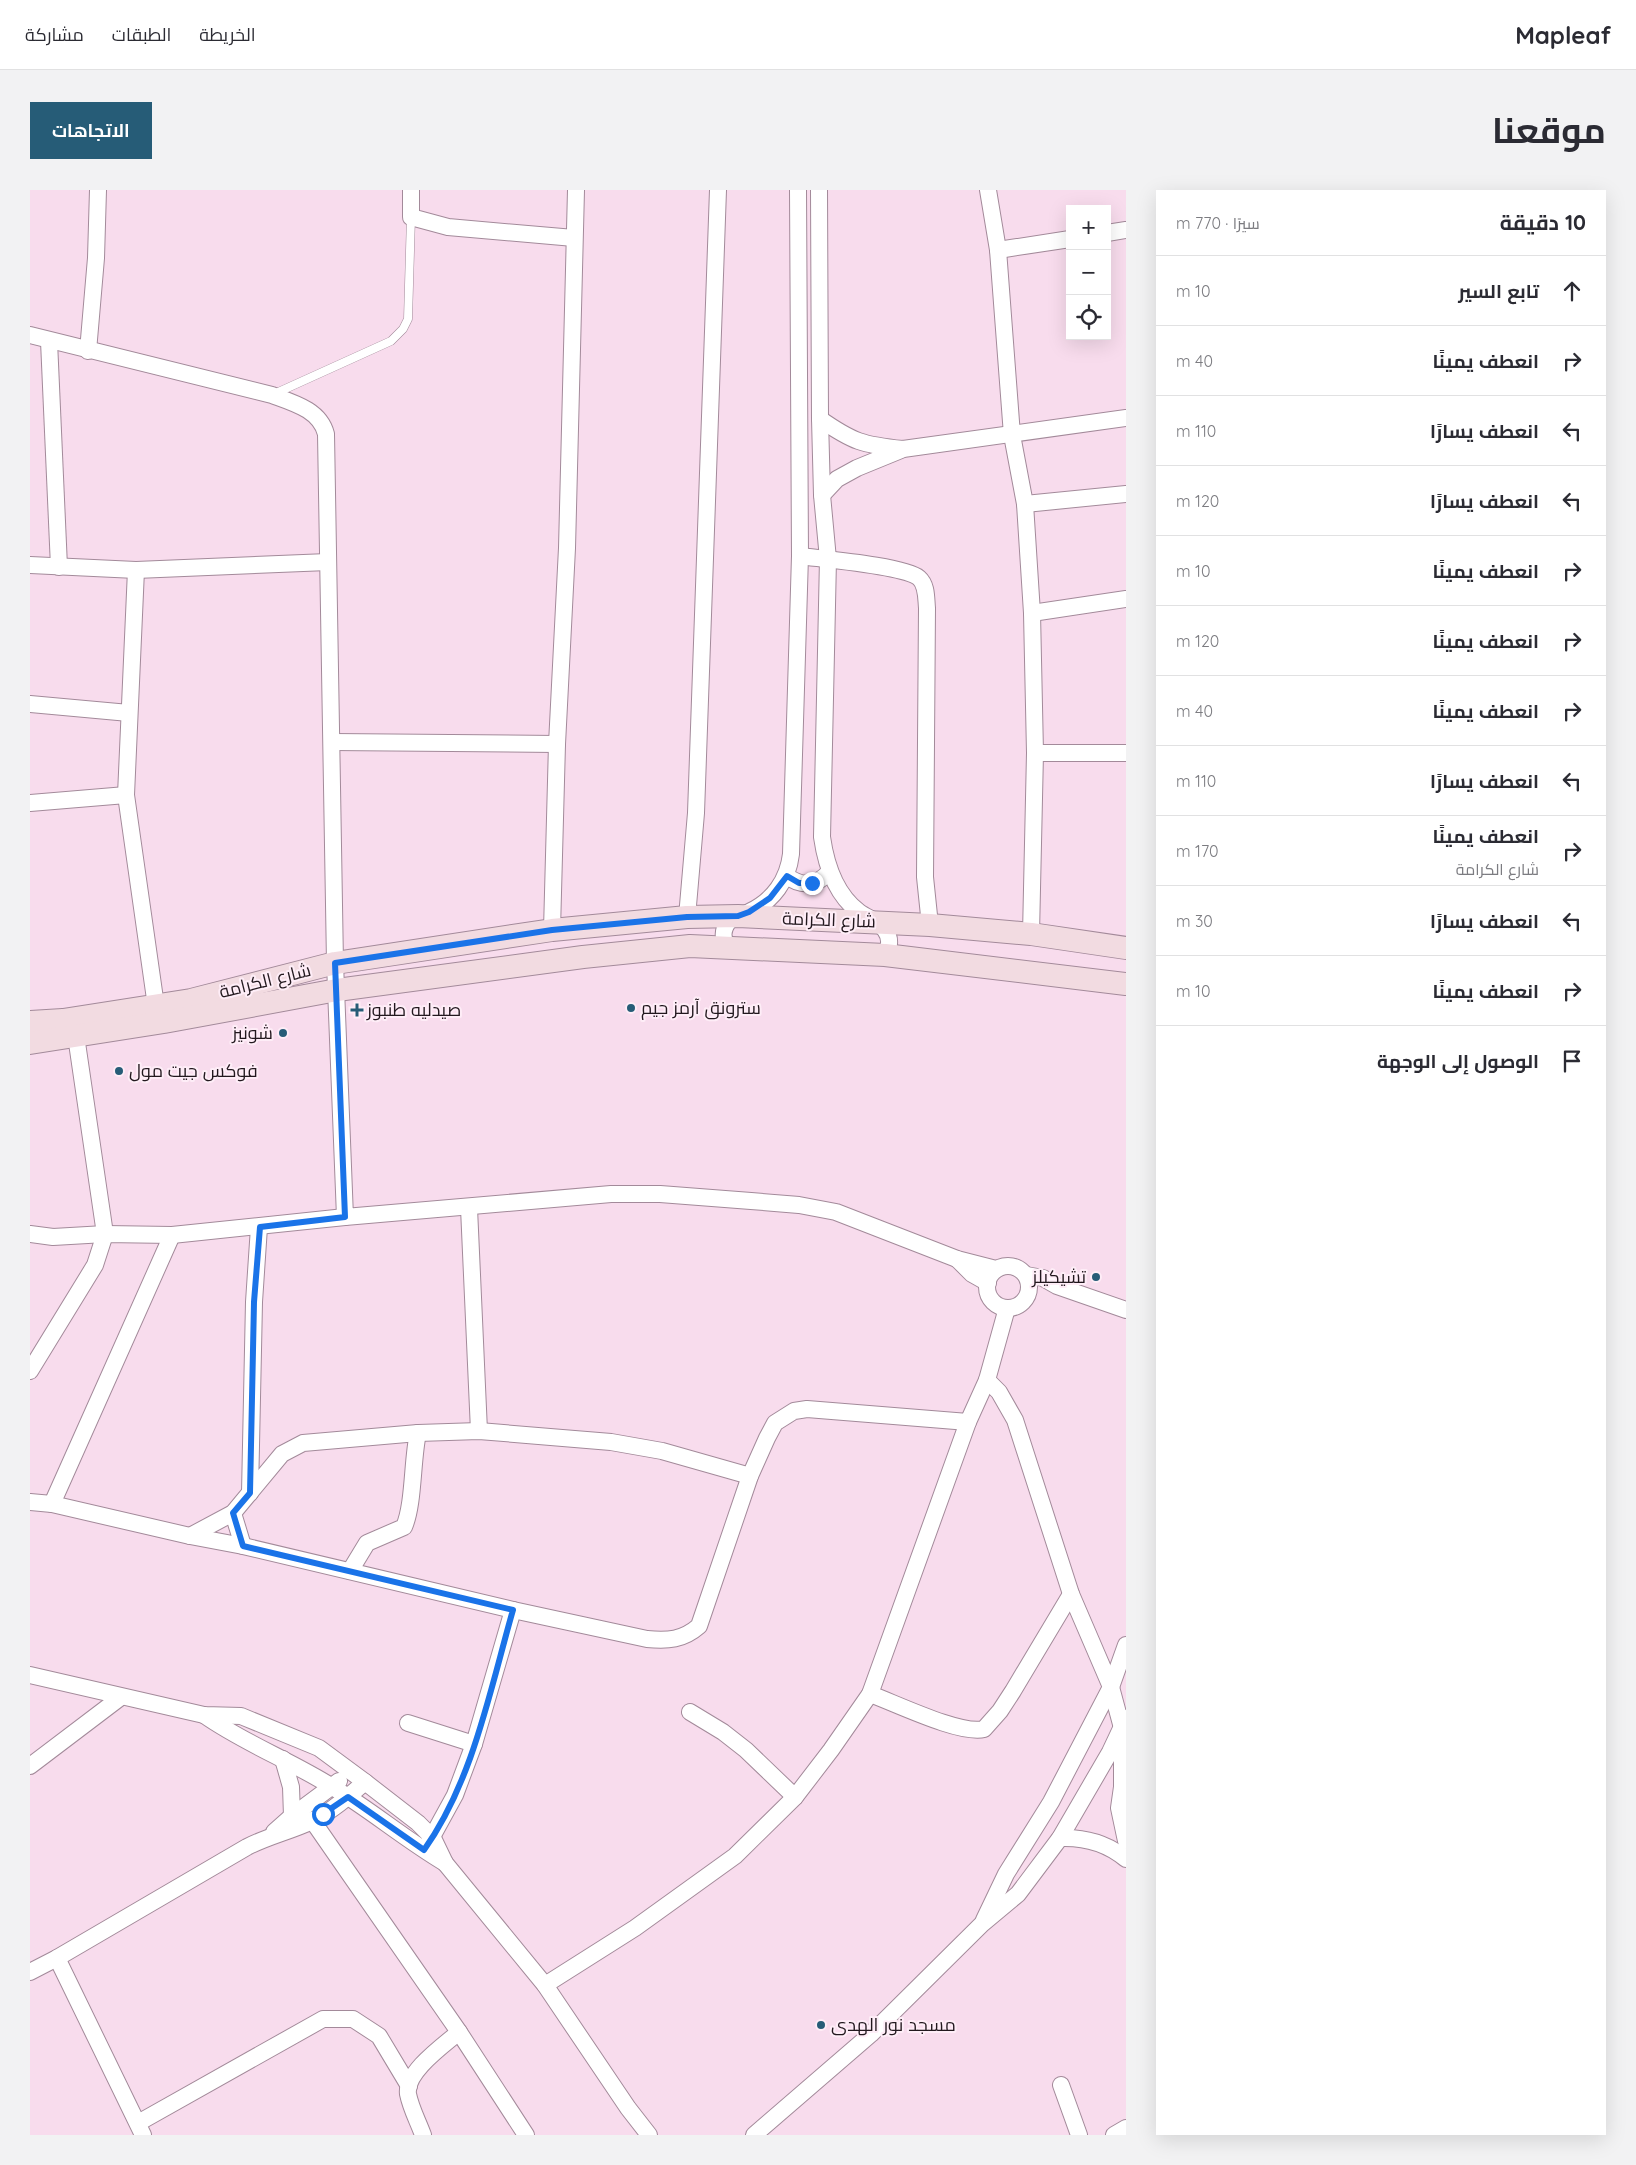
<!DOCTYPE html>
<html lang="ar">
<head>
<meta charset="utf-8">
<style>
	:root { --surface:#fff; --page:#f2f2f3; --text:#2b2b33; --muted:#7c7c81; --line:#e1e1e2; --accent:#265c77 }
	body { margin:0; font-family:Quicksand,Cairo,sans-serif; background:var(--page); color:var(--text); direction:rtl }
	.controls { position:absolute; right:15px; top:15px; display:grid; overflow:hidden; border-radius:0px; box-shadow:0 5px 20px #0002 }
	.controls button { width:45px; height:45px; display:grid; place-items:center; padding:0; border:0; border-bottom:1px solid var(--line); background:var(--surface); color:var(--text); font:25px sans-serif }
	.stop { position:absolute; width:15px; height:15px; margin:-11px; border:4px solid #1a73e8; border-radius:50%; background:#fff }
	.stop.end { background:#1a73e8; border-color:#fff; box-shadow:0 1px 5px #0008 }
	.list { margin:0; padding:0; list-style:none }
	h2 { display:flex; justify-content:space-between; align-items:center; height:65px; margin:0; padding:0 20px; font-size:21px }
	h2 small { font-size:16px; font-weight:400; color:var(--muted) }
	.list li { display:grid; grid-template-columns:32px 1fr auto; gap:15px; align-items:center; box-sizing:border-box; height:70px; padding:0 20px; border-top:1px solid var(--line) }
	.list b { display:block; font-size:19px; white-space:nowrap }
	.list p { margin:0; font-size:16px; white-space:nowrap; color:var(--muted) }
	.list em { font-size:16px; font-style:normal; color:var(--muted) }
	.icon { flex:none; width:28px; height:28px; fill:none; stroke:currentColor; stroke-width:2; stroke-linecap:round; stroke-linejoin:round }
	.map { position:relative; flex:none; width:1096px; height:1945px; overflow:hidden; direction:ltr; border-radius:0px }
	header { display:flex; align-items:center; gap:30px; box-sizing:border-box; height:70px; padding:0 25px; background:var(--surface); border-bottom:1px solid var(--line) }
	header strong { font-size:24px }
	nav { display:flex; gap:28px; margin-inline-start:auto; font-size:18px }
	.intro { display:flex; align-items:center; justify-content:space-between; box-sizing:border-box; height:120px; padding:0 30px }
	h1 { margin:0; font-size:35px }
	.button { padding:12px 22px; border-radius:0px; background:var(--accent); color:#fff; font-size:18px; font-weight:700 }
	main { display:flex; gap:30px; padding:0 30px }
	aside { flex:1; background:var(--surface); border-radius:0px; box-shadow:0 5px 20px #0002 }
	.map>svg:first-child { display:block }
	.lines { fill:none; stroke-linecap:round; stroke-linejoin:round }
	.lane-casing { stroke:#a38a9a; stroke-width:9 }
	.street-casing { stroke:#a38a9a; stroke-width:18 }
	.secondary-casing { stroke:#a38a9a; stroke-width:24 }
	.lane { stroke:#fff; stroke-width:8 }
	.street { stroke:#fff; stroke-width:16 }
	.secondary { stroke:#f2dbe1; stroke-width:22 }
	.route { stroke:#1a73e8; stroke-width:6 }
	.poi-dot { fill:#265c77; stroke:#feedf7; stroke-width:2 }
	.labels { text-anchor:middle; stroke-width:4; stroke-linejoin:round; paint-order:stroke }
	.street-label { font-size:18px; fill:#22181e; stroke:#feedf7 }
	.poi-label { font-size:18px; fill:#22181e; stroke:#feedf7; text-anchor:start }
</style>
</head>
<body>
<header>
<strong>Mapleaf</strong>
<nav><a>الخريطة</a><a>الطبقات</a><a>مشاركة</a></nav>
</header>
<div class="intro"><h1>موقعنا</h1><a class="button">الاتجاهات</a></div>
<main>
<aside>
<h2>10 دقيقة<small>سيرًا · 770 m</small></h2>
<ul class="list">
<li><svg class="icon" aria-label="ahead" viewBox="0 0 24 24"><path d="M12 20V5M6 11l6-6 6 6"/></svg><div><b>تابع السير</b></div><em>10 m</em></li>
<li><svg class="icon" aria-label="right" viewBox="0 0 24 24"><path d="M7 20v-9h11M14 6l5 5-5 5"/></svg><div><b>انعطف يمينًا</b></div><em>40 m</em></li>
<li><svg class="icon" aria-label="left" viewBox="0 0 24 24"><path d="M17 20v-9H6M10 6l-5 5 5 5"/></svg><div><b>انعطف يسارًا</b></div><em>110 m</em></li>
<li><svg class="icon" aria-label="left" viewBox="0 0 24 24"><path d="M17 20v-9H6M10 6l-5 5 5 5"/></svg><div><b>انعطف يسارًا</b></div><em>120 m</em></li>
<li><svg class="icon" aria-label="right" viewBox="0 0 24 24"><path d="M7 20v-9h11M14 6l5 5-5 5"/></svg><div><b>انعطف يمينًا</b></div><em>10 m</em></li>
<li><svg class="icon" aria-label="right" viewBox="0 0 24 24"><path d="M7 20v-9h11M14 6l5 5-5 5"/></svg><div><b>انعطف يمينًا</b></div><em>120 m</em></li>
<li><svg class="icon" aria-label="right" viewBox="0 0 24 24"><path d="M7 20v-9h11M14 6l5 5-5 5"/></svg><div><b>انعطف يمينًا</b></div><em>40 m</em></li>
<li><svg class="icon" aria-label="left" viewBox="0 0 24 24"><path d="M17 20v-9H6M10 6l-5 5 5 5"/></svg><div><b>انعطف يسارًا</b></div><em>110 m</em></li>
<li><svg class="icon" aria-label="right" viewBox="0 0 24 24"><path d="M7 20v-9h11M14 6l5 5-5 5"/></svg><div><b>انعطف يمينًا</b><p>شارع الكرامة</p></div><em>170 m</em></li>
<li><svg class="icon" aria-label="left" viewBox="0 0 24 24"><path d="M17 20v-9H6M10 6l-5 5 5 5"/></svg><div><b>انعطف يسارًا</b></div><em>30 m</em></li>
<li><svg class="icon" aria-label="right" viewBox="0 0 24 24"><path d="M7 20v-9h11M14 6l5 5-5 5"/></svg><div><b>انعطف يمينًا</b></div><em>10 m</em></li>
<li><svg class="icon" aria-label="arrive" viewBox="0 0 24 24"><path d="M6 21V4h12l-3 4 3 4H6"/></svg><div><b>الوصول إلى الوجهة</b></div></li>
</ul>
</aside>
<div class="map">
<svg width="1096" height="1945" viewBox="0 0 1096 1945">
	<rect width="100%" height="100%" fill="#f8dced"/>
	<g class="lines">
		<g class="lane-casing">
			<path id="lane" d="M244 204 361 151 373 139 378 129 381 27"/>
		</g>
		<g class="street-casing">
			<g id="street">
				<path d="M381 0V27L418 37 544 48"/>
				<path d="M789 0 790 229 792 305 798 369 792 647C796 675 805 704 829 722 837 728 849 731 855 740 861 748 860 757 855 765"/>
				<path d="M958 0 968 60 982 245 995 314 1002 423 1005 563 1001 744"/>
				<path d="M1077 43 1096 40"/>
				<path d="M968 60 1040 49"/>
				<path d="M0 145 242 205C264 213 290 220 296 244L305 773 315 1027 581 1004H630L721 1011 769 1015 806 1022 927 1069 966 1079"/>
				<path d="M19 151 29 377"/>
				<path d="M58 161 66 68 68 0"/>
				<path d="M790 229C823 252 833 255 873 259L1096 228"/>
				<path d="M792 305 807 289 827 278 871 260"/>
				<path d="M995 314 1096 304"/>
				<path d="M770 366C792 369 875 376 889 388 897 395 896 408 897 418L895 687 900 735"/>
				<path d="M0 375 106 380 298 372"/>
				<path d="M106 380 96 605 126 816"/>
				<path d="M1002 423 1096 409"/>
				<path d="M0 514 99 523"/>
				<path d="M302 552 527 554"/>
				<path d="M1005 563H1096"/>
				<path d="M0 613 96 605"/>
				<path d="M757 686C771 697 787 696 799 682"/>
				<path d="M657 727 666 623 688 0"/>
				<path d="M522 740 527 554 537 358 546 0"/>
				<path d="M698 757C692 748 692 741 698 732 704 727 712 725 719 722 743 711 758 690 761 664L770 366 768 0"/>
				<path d="M439 1018 449 1241"/>
				<path d="M0 1044 23 1047 75 1044 142 1045 315 1027"/>
				<path d="M927 1069 942 1084 958 1093"/>
				<circle cx="978" cy="1097" r="21"/>
				<path d="M996 1085 1013 1088 1027 1096 1096 1120"/>
				<path d="M0 1181 65 1075 75 1044 46 846"/>
				<path d="M957 1190 969 1202 985 1230 1041 1404 1081 1497 1092 1538V1597L1089 1618 1096 1651"/>
				<path d="M220 1303 224 1112 229 1037"/>
				<path d="M0 1312 22 1314 160 1346 213 1356 483 1420 617 1449C638 1451 653 1450 669 1436L720 1286 737 1248 745 1233 764 1221 777 1219 938 1232"/>
				<path d="M22 1314 142 1045"/>
				<path d="M203 1323 213 1356"/>
				<path d="M160 1346 203 1323 252 1264 273 1253 388 1243 449 1241 581 1252 632 1261 720 1286"/>
				<path d="M320 1381 337 1353 374 1337C384 1314 382 1270 388 1243"/>
				<path d="M0 1485 174 1525 211 1526 289 1558 335 1592 388 1633 403 1648 415 1673 515 1795 598 1918 619 1945"/>
				<path d="M840 1504C865 1513 930 1545 954 1539L970 1521 983 1501 1041 1404"/>
				<path d="M660 1522 693 1542 716 1560 765 1607"/>
				<path d="M174 1525C215 1554 262 1571 304 1598 342 1621 376 1650 415 1673"/>
				<path d="M378 1533 444 1554"/>
				<path d="M253 1569 261 1597 262 1626"/>
				<path d="M0 1576 91 1507"/>
				<path d="M282 1630 429 1842 496 1945"/>
				<path d="M244 1642 262 1626 309 1591"/>
				<path d="M1030 1648C1055 1647 1077 1653 1096 1669"/>
				<path d="M397 1656 425 1605 444 1554 483 1420"/>
				<path d="M954 1730 976 1684 1021 1612 1081 1497 1096 1455"/>
				<path d="M27 1768 113 1945"/>
				<path d="M0 1782 27 1768 217 1657C238 1646 261 1641 282 1631 302 1621 319 1606 335 1592"/>
				<path d="M515 1795 605 1738 705 1666 765 1607 801 1560 840 1504 938 1232 957 1190 977 1118"/>
				<path d="M1031 1895 1049 1945"/>
				<path d="M108 1933 293 1829H323L349 1846 379 1896"/>
				<path d="M393 1945C388 1931 381 1919 378 1904 375 1882 414 1855 429 1842"/>
				<path d="M724 1945 841 1844 952 1734 988 1704 1030 1648 1080 1562 1096 1528"/>
				<path d="M1084 1945 1096 1938"/>
			</g>
		</g>
		<g class="secondary-casing">
			<g id="secondary">
				<path d="M0 832 33 830 161 810 305 773 522 740 657 727 708 726 900 735 1001 744 1096 758"/>
				<path d="M0 853 134 832 307 800 553 767 660 756 855 765 1096 794"/>
			</g>
		</g>
		<use href="#lane" class="lane"/>
		<use href="#street" class="street"/>
		<use href="#secondary" class="secondary"/>
	</g>
	<g class="lines">
		<path class="route" d="M293 1624 318 1607 394 1660C443 1591 460 1500 483 1420L213 1356 203 1323 220 1303 224 1112 230 1037 315 1027 305 773 522 740 657 727 708 726 719 722 740 708 757 686 769 693H782"/>
	</g>
	<g class="poi-dot">
		<circle cx="601" cy="818" r="5"/>
		<path d="M324.5 812.5h5v5h5v5h-5v5h-5v-5h-5v-5h5z"/>
		<circle cx="253" cy="843" r="5"/>
		<circle cx="89" cy="881" r="5"/>
		<circle cx="1066" cy="1087" r="5"/>
		<circle cx="791" cy="1835" r="5"/>
	</g>
	<g class="labels">
		<g class="street-label">
			<text transform="translate(799 730) rotate(2)" y="6">شارع الكرامة</text>
			<text transform="translate(235 791) rotate(-14)" y="6">شارع الكرامة</text>
		</g>
		<g class="poi-label">
			<text x="611" y="824">سترونق آرمز جيم</text>
			<text x="337" y="826">صيدليه طنبوز</text>
			<text x="243" y="849" text-anchor="end">شونيز</text>
			<text x="99" y="887">فوكس جيت مول</text>
			<text x="1056" y="1093" text-anchor="end">تشيكيلز</text>
			<text x="801" y="1841">مسجد نور الهدى</text>
		</g>
	</g>
</svg>
<div class="controls">
<button>+</button>
<button>−</button>
<button><svg class="icon" aria-label="locate" viewBox="0 0 24 24"><circle cx="12" cy="12" r="6"/><path d="M12 2v4M12 18v4M2 12h4M18 12h4"/></svg></button>
</div>
<div class="stop" style="left:293px;top:1624px"></div>
<div class="stop end" style="left:782px;top:693px"></div>
</div>
</main>
</body>
</html>
